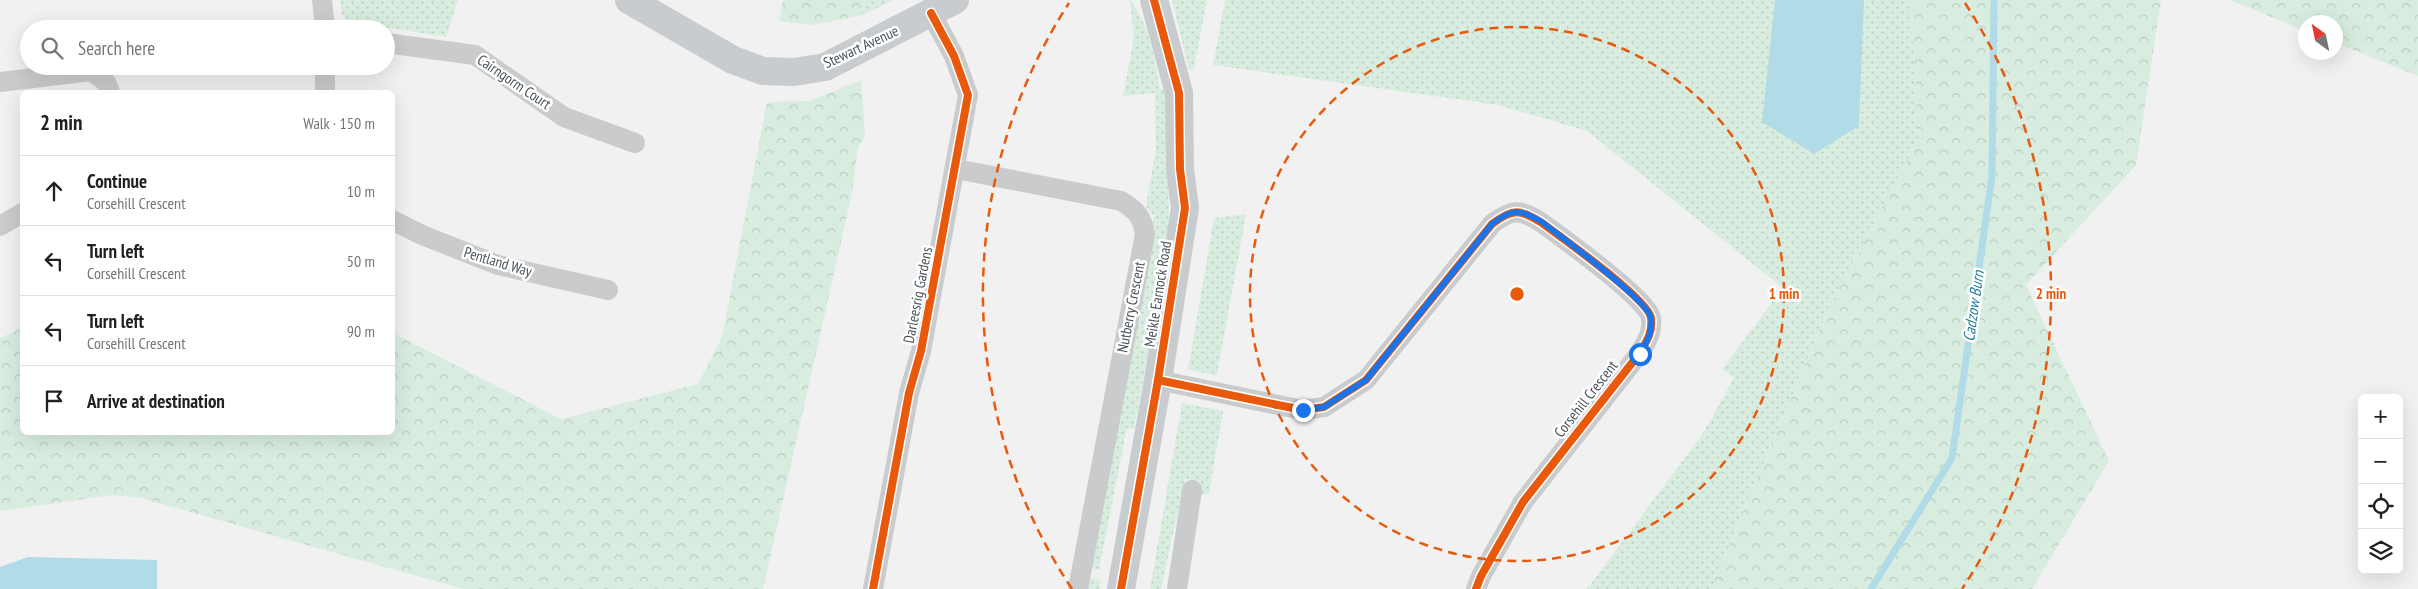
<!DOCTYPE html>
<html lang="en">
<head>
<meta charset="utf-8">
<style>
	:root { --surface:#fff; --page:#f6f6f6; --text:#202124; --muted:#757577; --line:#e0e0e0 }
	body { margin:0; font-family:"PT Sans Narrow",sans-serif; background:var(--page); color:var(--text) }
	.controls { position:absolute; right:15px; bottom:15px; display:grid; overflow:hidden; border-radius:8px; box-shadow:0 5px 20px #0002 }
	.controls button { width:45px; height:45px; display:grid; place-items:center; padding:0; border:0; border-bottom:1px solid var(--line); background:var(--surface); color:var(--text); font:25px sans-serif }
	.compass { position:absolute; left:2298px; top:15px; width:45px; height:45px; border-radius:50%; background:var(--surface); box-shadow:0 5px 20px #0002; rotate:327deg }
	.stop { position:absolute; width:15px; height:15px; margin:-11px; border:4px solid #1a73e8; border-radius:50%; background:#fff }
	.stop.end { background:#1a73e8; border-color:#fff; box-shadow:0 1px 5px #0008 }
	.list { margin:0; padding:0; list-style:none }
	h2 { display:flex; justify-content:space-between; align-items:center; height:65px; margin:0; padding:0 20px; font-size:21px }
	h2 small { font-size:16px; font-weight:400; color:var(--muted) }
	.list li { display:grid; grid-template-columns:32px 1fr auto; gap:15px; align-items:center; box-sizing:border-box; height:70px; padding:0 20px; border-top:1px solid var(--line) }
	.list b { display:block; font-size:19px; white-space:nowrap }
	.list p { margin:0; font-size:16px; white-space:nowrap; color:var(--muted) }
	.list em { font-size:16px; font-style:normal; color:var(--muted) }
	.icon { flex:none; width:28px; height:28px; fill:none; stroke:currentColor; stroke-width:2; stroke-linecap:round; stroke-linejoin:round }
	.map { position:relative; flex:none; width:2418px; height:589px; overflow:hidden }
	.search { position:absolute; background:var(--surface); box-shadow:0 5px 20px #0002; left:20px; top:20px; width:375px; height:55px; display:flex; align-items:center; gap:12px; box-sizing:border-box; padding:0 18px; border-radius:28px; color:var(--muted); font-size:19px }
	.panel { position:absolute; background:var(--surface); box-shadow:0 5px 20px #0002; left:20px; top:90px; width:375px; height:345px; border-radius:8px }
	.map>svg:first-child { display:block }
	.grass { fill:url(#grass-dots) }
	.forest { fill:url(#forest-crowns) }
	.water { fill:#b1dbe6 }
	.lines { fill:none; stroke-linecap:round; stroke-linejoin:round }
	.stream { stroke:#b1dbe6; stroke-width:7 }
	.street { stroke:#c9cbcc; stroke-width:20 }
	.secondary { stroke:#c9ccce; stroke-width:28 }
	.cycleway-casing { stroke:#fff; stroke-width:11 }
	.cycleway { stroke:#e8590c; stroke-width:8 }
	.route { stroke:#1a73e8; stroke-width:6 }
	.ring { fill:none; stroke:#e8590c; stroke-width:2.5; stroke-dasharray:9 6 }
	.labels { text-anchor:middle; stroke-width:5; stroke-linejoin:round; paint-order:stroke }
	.street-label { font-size:15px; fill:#4a535b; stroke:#fff }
	.water-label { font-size:16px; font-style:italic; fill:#1d7e9b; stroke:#fff }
	.centre { fill:#e8590c; stroke:#fff; stroke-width:2.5 }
	.ring-label { font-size:15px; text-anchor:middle; font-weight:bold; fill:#e8590c; stroke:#fff; stroke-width:5; stroke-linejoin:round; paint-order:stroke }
</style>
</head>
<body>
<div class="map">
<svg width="2418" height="589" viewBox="0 0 2418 589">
	<defs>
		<pattern id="grass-dots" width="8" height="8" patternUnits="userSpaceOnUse" patternTransform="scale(1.25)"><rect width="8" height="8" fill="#d8ede0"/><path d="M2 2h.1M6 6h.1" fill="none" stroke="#bbcdc2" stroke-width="1.8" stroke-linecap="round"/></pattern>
		<pattern id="forest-crowns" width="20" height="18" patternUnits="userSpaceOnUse" patternTransform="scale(1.25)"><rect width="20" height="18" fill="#d8ede0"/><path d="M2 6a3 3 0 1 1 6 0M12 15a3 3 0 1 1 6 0" fill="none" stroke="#bbcdc2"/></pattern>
	</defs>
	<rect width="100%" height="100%" fill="#f1f1f1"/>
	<g class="grass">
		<path d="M340 0H458L446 37 391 28H358L342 16Z"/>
		<path d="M864 0H893L863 15Z"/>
		<path d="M1130 0C1150 26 1154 57 1160 89H1166L1168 115 1169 238 1134 429 1127 428 1099 570 1090 568 1154 216 1146 206 1156 148 1155 93 1123 96 1134 38Z"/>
		<path d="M1172 0H1207L1194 69 1189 70Z"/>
		<path d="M1225 0H1910L1919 138 1828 310 1711 589H1587L1702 435 1734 378 1722 369 1783 288 1587 131 1498 105 1213 65Z"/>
		<path d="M1246 214 1217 375 1188 370 1214 218Z"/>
		<path d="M1182 403 1223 411 1209 494H1198L1199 482 1185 479 1161 589H1150Z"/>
		<path d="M1088 577 1101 580 1100 589H1086Z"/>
	</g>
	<g class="forest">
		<path d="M783 0H864L863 15 813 25 779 21Z"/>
		<path d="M1910 0H2161L2136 165 2026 285 2109 461 2032 589H1711L1828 310 1919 138Z"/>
		<path d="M2230 0H2418V76L2336 43V22H2306L2305 31Z"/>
		<path d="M861 80 865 136 858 147 852 193 763 589H463L141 498 112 495 0 511V338L22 328V432H392L393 333 561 419 698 384 722 337 767 102 809 101Z"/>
	</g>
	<g class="water">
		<path d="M1775 0H1864L1859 126 1814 154 1762 122Z"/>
		<path d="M28 557 157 560V589H0V567Z"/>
	</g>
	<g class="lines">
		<path class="stream" d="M1871 589 1952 458 1992 176 1994 0"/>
		<g class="street">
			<path d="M322 0 325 29"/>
			<path d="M386 43 475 55 564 117 635 143"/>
			<path d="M0 82 91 71 106 82 110 92"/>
			<path d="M325 92V66"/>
			<path d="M956 169 1121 201C1136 210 1142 216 1145 234L1078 589"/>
			<path d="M392 220 422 235 498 265 608 290"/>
			<path d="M0 226 22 213"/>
			<path d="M1158 380 1283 406 1303 410 1324 407 1366 380 1492 224C1513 208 1520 209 1542 223 1561 237 1649 300 1651 318 1653 333 1646 342 1639 354L1523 502 1481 576 1476 589"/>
			<path d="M873 589 909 393 921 351 968 95 954 56 931 13"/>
			<path d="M1177 589 1192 490"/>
		</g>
		<g class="secondary">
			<path d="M629 0 733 60 763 71 794 72 825 67 955 0"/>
			<path d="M1121 589 1158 380 1185 208 1180 169 1179 93 1154 0"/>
		</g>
		<g class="cycleway-casing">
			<g id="cycleway">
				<path d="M1158 380 1283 406 1303 410 1324 407 1366 380 1492 224C1513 208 1520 209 1542 223 1561 237 1649 300 1651 318 1653 333 1646 342 1639 354L1523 502 1481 576 1476 589"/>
				<path d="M873 589 909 393 921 351 968 95 954 56 931 13"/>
				<path d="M1121 589 1158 380 1185 208 1180 169 1179 93 1154 0"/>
			</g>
		</g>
		<use href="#cycleway" class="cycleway"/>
	</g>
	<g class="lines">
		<path class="route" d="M1303 410 1324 407 1366 380 1492 224C1512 208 1520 209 1542 222 1561 237 1648 300 1651 318 1653 333 1646 342 1640 354"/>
	</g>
	<g class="ring">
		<circle cx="1517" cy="294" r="267"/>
		<path d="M1072 589A534 534 0 0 1 1069 3M1965 3A534 534 0 0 1 1962 589"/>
	</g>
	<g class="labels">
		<g class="street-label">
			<text transform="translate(861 47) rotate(-25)" y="5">Stewart Avenue</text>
			<text transform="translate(514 82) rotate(34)" y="5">Cairngorm Court</text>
			<text transform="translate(498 262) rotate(17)" y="5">Pentland Way</text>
			<text transform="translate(1158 294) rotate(-81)" y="5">Meikle Earnock Road</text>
			<text transform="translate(918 295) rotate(-79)" y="5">Darleesrig Gardens</text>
			<text transform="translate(1131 307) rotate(-79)" y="5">Nutberry Crescent</text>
			<text transform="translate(1586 399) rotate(-52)" y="5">Corsehill Crescent</text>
		</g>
		<g class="water-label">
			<text transform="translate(1973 306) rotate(-82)" y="6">Cadzow Burn</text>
		</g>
	</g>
	<circle cx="1517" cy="294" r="8" class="centre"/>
	<g class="ring-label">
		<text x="1784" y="299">1 min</text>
		<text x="2051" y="299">2 min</text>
	</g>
</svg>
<div class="controls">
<button>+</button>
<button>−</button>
<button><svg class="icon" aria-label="locate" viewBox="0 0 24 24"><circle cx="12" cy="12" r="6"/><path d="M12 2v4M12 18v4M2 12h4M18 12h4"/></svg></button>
<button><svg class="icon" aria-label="layers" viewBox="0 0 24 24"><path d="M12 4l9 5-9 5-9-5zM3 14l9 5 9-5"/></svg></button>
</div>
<svg class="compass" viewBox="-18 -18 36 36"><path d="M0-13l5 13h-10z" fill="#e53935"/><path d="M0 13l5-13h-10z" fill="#757577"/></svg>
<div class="stop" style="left:1640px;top:354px"></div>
<div class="stop end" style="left:1303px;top:410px"></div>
<div class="search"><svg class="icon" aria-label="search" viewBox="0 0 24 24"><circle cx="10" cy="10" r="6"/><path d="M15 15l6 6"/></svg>Search here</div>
<section class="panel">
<h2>2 min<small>Walk · 150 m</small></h2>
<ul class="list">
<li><svg class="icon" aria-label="ahead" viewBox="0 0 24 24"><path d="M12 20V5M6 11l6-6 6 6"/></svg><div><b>Continue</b><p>Corsehill Crescent</p></div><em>10 m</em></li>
<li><svg class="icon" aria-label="left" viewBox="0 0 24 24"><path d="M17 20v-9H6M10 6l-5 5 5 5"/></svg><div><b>Turn left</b><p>Corsehill Crescent</p></div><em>50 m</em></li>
<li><svg class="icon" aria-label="left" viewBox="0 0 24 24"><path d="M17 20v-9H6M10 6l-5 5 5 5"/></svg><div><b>Turn left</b><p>Corsehill Crescent</p></div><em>90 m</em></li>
<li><svg class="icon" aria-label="arrive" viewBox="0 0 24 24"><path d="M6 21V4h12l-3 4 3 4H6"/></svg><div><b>Arrive at destination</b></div></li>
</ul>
</section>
</div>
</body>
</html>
